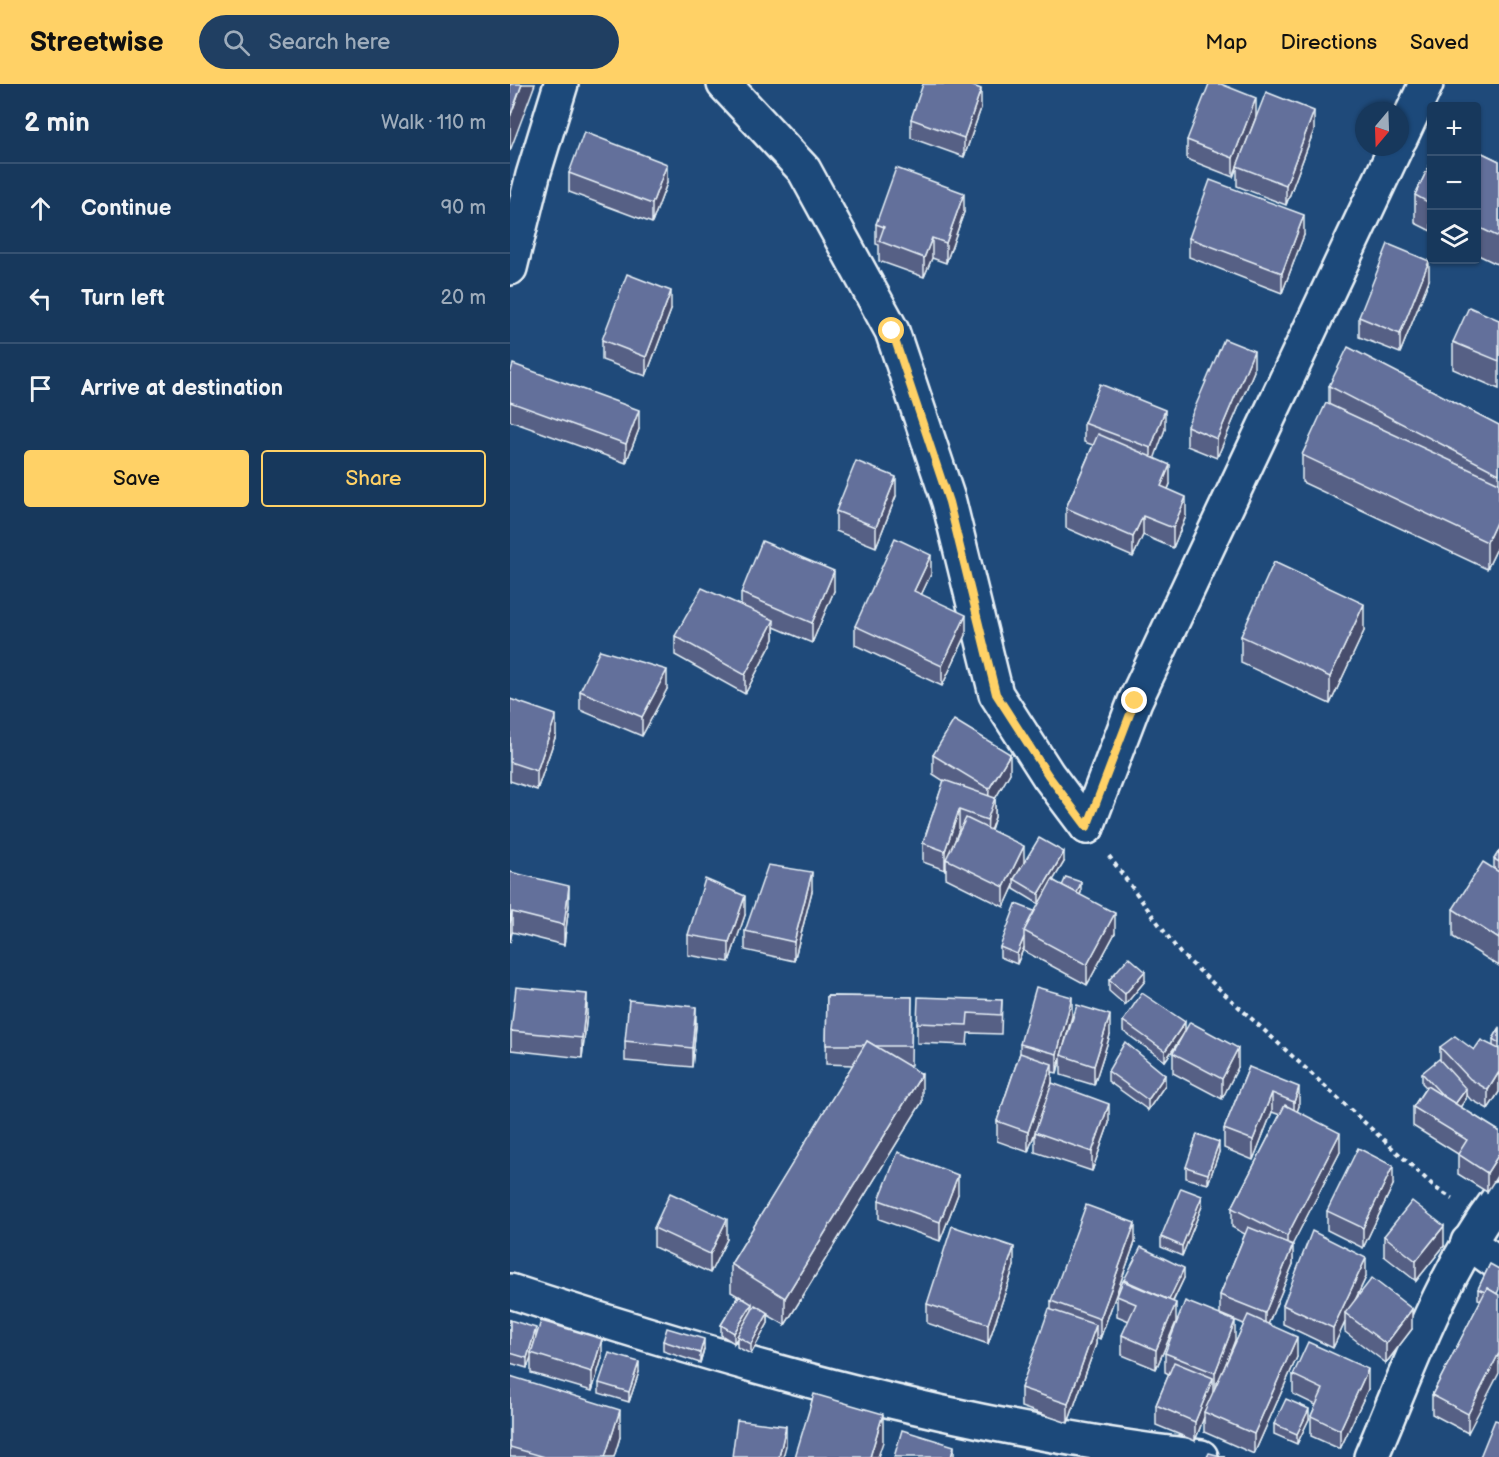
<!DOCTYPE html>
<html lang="en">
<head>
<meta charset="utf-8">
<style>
	:root { --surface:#17385c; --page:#203f62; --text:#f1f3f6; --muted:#9eacbb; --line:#365272; --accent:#ffd166 }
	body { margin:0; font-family:"Balsamiq Sans",sans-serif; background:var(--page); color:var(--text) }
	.controls { position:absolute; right:18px; top:18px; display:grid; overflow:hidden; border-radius:6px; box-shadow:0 2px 4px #0004 }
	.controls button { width:54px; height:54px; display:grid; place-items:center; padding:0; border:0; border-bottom:2px solid var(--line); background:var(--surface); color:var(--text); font:30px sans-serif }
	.compass { position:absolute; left:845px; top:18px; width:54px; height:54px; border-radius:50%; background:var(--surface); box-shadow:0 2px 4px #0004; rotate:199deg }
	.stop { position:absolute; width:18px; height:18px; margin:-14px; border:4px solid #ffd166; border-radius:50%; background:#fff }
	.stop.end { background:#ffd166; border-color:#fff; box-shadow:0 2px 6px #0008 }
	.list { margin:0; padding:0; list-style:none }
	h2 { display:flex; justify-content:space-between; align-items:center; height:78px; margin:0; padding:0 24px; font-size:26px }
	h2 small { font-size:20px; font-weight:400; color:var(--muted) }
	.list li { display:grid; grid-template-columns:39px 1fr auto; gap:18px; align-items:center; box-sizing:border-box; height:90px; padding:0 24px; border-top:2px solid var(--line) }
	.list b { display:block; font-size:22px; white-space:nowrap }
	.list em { font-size:20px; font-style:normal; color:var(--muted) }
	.actions { display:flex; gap:12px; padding:18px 24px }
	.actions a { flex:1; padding:14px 0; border:2px solid var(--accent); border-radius:6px; text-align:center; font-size:21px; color:var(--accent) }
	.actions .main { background:var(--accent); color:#111 }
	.icon { flex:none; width:33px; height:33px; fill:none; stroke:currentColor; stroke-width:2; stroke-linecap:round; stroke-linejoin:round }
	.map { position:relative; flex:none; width:989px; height:1373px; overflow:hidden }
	header { display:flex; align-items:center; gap:36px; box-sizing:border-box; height:84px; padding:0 30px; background:var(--accent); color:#111 }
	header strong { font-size:28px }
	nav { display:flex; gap:33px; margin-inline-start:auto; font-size:21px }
	.search { width:420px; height:54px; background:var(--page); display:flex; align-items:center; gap:15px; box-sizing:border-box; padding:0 21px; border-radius:33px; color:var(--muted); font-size:22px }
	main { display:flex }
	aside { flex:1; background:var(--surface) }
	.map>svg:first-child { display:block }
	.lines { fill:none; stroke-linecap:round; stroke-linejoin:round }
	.street-casing { stroke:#e8f1f8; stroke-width:38 }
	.path { stroke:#e8f1f8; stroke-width:4; stroke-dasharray:4.5 4.5; stroke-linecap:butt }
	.street { stroke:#1f4a7a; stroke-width:33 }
	.wall { fill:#566085; stroke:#e8f1f8; stroke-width:1.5 }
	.shaded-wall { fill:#464e6c; stroke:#e8f1f8; stroke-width:1.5 }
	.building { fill:#64709b; stroke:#e8f1f8; stroke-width:1.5 }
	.route { stroke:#ffd166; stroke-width:8 }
</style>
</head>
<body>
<header>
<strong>Streetwise</strong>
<div class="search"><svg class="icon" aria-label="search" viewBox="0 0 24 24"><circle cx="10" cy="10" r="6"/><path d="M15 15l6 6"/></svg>Search here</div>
<nav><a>Map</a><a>Directions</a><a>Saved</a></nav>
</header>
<main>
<aside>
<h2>2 min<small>Walk · 110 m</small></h2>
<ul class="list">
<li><svg class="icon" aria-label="ahead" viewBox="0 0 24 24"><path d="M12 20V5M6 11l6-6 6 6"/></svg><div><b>Continue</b></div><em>90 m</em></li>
<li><svg class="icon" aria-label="left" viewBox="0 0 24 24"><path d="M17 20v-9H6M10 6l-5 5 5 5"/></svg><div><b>Turn left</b></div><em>20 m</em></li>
<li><svg class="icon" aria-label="arrive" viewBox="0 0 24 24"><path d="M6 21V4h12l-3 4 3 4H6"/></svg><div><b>Arrive at destination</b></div></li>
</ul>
<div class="actions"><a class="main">Save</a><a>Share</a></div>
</aside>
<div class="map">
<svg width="989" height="1373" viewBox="0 0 989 1373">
	<rect width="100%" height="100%" fill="#1f4a7a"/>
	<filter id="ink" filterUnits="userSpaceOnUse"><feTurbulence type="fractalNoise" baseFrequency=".0167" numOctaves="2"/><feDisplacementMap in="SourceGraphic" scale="12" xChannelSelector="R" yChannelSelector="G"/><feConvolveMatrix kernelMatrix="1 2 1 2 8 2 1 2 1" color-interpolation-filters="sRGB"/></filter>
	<g filter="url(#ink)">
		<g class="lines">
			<g class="street-casing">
				<g id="street">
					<path d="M214 0 294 86 382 247 439 418 486 610 538 691 577 743"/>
					<path d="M890 55 916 0"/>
					<path d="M0 184 23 91 51 0"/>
					<path d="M577 743 625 617 886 63"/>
					<path d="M958 1158 989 1180"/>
					<path d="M0 1207C225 1280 455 1346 691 1373"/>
					<path d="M861 1373C899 1285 931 1191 989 1114"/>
				</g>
			</g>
			<path class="path" d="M599 772 670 869 927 1105 943 1115"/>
			<use href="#street" class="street"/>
		</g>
		<g class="wall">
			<path d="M471 24 454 73 401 54V35Z"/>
			<path d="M746 33 804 46 776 121 727 102V83L723 93 677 75V56Z"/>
			<path d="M966 66 989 77V181L966 170Z"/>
			<path d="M921 78V147L905 139V111Z"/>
			<path d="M59 89 157 99 142 139 59 108Z"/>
			<path d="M454 128 436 179 422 174 414 193 369 177V161L366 160V140Z"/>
			<path d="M794 151 772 209 679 173V154Z"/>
			<path d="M919 196 890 269 849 253V233Z"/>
			<path d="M161 226 136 292 92 276V256Z"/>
			<path d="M989 236V305L943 285V258Z"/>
			<path d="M744 287 707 374 677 362V342Z"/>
			<path d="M0 290 129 345 116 379 0 337Z"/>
			<path d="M819 302 989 341V460L977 485 792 398V371L819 320Z"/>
			<path d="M574 339 655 345 644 374 660 400 658 405 676 432 663 464 633 451 623 473 556 444V424L583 361 574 358Z"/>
			<path d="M386 412 366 463 326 447V427Z"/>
			<path d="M421 490 411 511 456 551 432 602 345 561V542Z"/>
			<path d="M324 507 302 559 264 543V555L235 610 165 571V552L231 521V509Z"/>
			<path d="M854 547 820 620 731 579V552Z"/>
			<path d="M157 605 132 652 70 626V607Z"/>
			<path d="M0 615 46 651 27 706 0 697Z"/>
			<path d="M423 671 500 689 485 715V733L481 746 514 779 554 778 543 796 552 802 571 808 570 811 605 849 577 901 514 867V863L507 880 490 873V863L524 829 529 820 504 805V801L494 823 436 794V783L435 786 413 778V759L434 697 423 690Z"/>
			<path d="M989 767V882L943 853V825L984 785V775Z"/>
			<path d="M0 788 59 821 54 861 2 848 0 858Z"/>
			<path d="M302 807 284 877 235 866V847Z"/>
			<path d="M235 831 219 878 178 871V851Z"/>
			<path d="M599 896 635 897 615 921 599 907Z"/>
			<path d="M317 912 402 913 401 981H398L412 1018 275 1241 258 1231V1239L241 1270 227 1263V1254L224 1259 211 1251V1241L228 1212 221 1208V1180L343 981 316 980Z"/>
			<path d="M492 916 491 950 458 949 457 961 407 959V939Z"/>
			<path d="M77 930 72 974 1 966V947Z"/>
			<path d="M562 932 556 955 600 951 584 1001 551 991V974L547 989 542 988V999L599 1039 582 1087 525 1068V1049L518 1068 487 1057V1037L510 969V960Z"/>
			<path d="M613 937 675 946 728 983 712 1015 663 989V969L671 954 655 977 613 947Z"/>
			<path d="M186 942 182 983 115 977V957Z"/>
			<path d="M989 945V1008L978 1025 960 1015 956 1010V1015L950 1023 989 1047 977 1108 948 1090V1070L903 1042V1023L916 1003 912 999V989L930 977V963L964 966 983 962V955Z"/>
			<path d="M739 983 789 1022 787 1027 830 1068 782 1161 783 1180 758 1240 787 1273 744 1370 694 1348V1333L685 1357 646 1341V1321L659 1290 655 1288V1269L725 1256 715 1282 734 1240 710 1230V1211L735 1150 722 1143V1124L770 1031 762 1028 743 1076 714 1064V1045Z"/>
			<path d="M598 987 655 1001 638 1026 598 997Z"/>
			<path d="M709 1068 698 1100 676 1094V1083Z"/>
			<path d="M883 1101 853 1164 817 1146V1127Z"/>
			<path d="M448 1110 430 1157 369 1135V1116Z"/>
			<path d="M692 1122 672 1172 651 1163V1153Z"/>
			<path d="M144 1144 217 1155 200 1189 144 1163Z"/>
			<path d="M874 1152 934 1162 906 1197 874 1172Z"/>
			<path d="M625 1158 590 1255 586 1253V1260L558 1339 511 1323V1304L541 1225V1217Z"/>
			<path d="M980 1180 958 1349 922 1330V1311L971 1216 968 1215V1205Z"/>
			<path d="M504 1182 478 1260 417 1239V1220Z"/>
			<path d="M856 1193 846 1215 902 1245 876 1279 835 1248V1238L823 1264 773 1240V1221Z"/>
			<path d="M674 1194 663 1218 666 1238 646 1285 612 1271V1251L619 1237 607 1232V1212L614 1196Z"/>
			<path d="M0 1236 26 1251 92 1274 82 1307 21 1289V1273L17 1284 0 1279Z"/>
			<path d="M153 1257 194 1265 190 1279 153 1267Z"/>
			<path d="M129 1288 119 1318 89 1309V1299Z"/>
			<path d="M783 1291 858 1305 830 1365 801 1352V1332L806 1321 783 1310Z"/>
			<path d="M0 1292 110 1353 104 1373H0Z"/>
			<path d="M799 1335 787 1360 764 1350V1340Z"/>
		</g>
		<g class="shaded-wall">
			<path d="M12 0H25L0 67V33Z"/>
			<path d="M471 5V24L454 73V54Z"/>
			<path d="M746 14V33L723 93V74Z"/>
			<path d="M804 27V46L776 121V101Z"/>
			<path d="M157 80V99L142 139V120Z"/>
			<path d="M454 109V128L436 179V159Z"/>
			<path d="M794 131V151L772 209V189Z"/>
			<path d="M422 154V174L414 193V174Z"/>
			<path d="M919 177V196L890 269V250Z"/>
			<path d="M161 207V226L136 292V273Z"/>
			<path d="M744 267V287L707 374V355Z"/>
			<path d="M129 326V345L116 379V360Z"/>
			<path d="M655 326V345L641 384V364Z"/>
			<path d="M660 381V400L651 422V402Z"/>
			<path d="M386 393V412L366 463V443Z"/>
			<path d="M676 413V432L663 464V444Z"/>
			<path d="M633 432V451L623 473V453Z"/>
			<path d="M989 432V460L977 485V458Z"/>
			<path d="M421 471V490L404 526V507Z"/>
			<path d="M324 487V507L302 559V539Z"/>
			<path d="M854 520V547L820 620V593Z"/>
			<path d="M456 531V551L432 602V582Z"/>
			<path d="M264 536V555L235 610V591Z"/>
			<path d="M157 586V605L132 652V633Z"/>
			<path d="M46 631V651L27 706V687Z"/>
			<path d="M500 670V689L485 715V733L477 755 479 705Z"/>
			<path d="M449 726V745L438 776 436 775V783L435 786V767Z"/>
			<path d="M514 762V781L504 795V801L494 823V803Z"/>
			<path d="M554 768V778L529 820V810Z"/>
			<path d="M302 788V807L284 877V858Z"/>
			<path d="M571 798V808L566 821V811Z"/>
			<path d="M59 802V821L54 861V841Z"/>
			<path d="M235 812V831L219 878V858Z"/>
			<path d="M2 828V848L0 858V839Z"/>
			<path d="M605 829V849L577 901V881Z"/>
			<path d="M514 853V863L507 880V870Z"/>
			<path d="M635 887V897L615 921V910Z"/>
			<path d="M77 910V930L72 974V954Z"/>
			<path d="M562 913V932L551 972V971L547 989V970Z"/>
			<path d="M186 923V942L182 983V964Z"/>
			<path d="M600 931V951L584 1001V982Z"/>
			<path d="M675 938V948L655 977V967Z"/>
			<path d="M728 964V983L712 1015V995Z"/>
			<path d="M542 980V1000L518 1068V1048Z"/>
			<path d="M989 988V1008L978 1025V1006Z"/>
			<path d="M412 990V1018L275 1241V1214Z"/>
			<path d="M655 991V1001L638 1026V1016Z"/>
			<path d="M789 1003V1022L784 1037V1018Z"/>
			<path d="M956 1005V1015L943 1033V1023Z"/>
			<path d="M762 1009V1028L743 1076V1056Z"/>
			<path d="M599 1020V1039L582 1087V1068Z"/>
			<path d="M830 1049V1068L777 1171V1152Z"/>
			<path d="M709 1058V1068L698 1100V1090Z"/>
			<path d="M989 1070V1089L977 1108V1089Z"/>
			<path d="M883 1082V1101L853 1164V1144Z"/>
			<path d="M448 1091V1110L430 1157V1138Z"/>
			<path d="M692 1112V1122L672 1172V1162Z"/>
			<path d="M217 1135V1155L200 1189V1170Z"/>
			<path d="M625 1139V1158L590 1255V1235Z"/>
			<path d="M934 1142V1162L906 1197V1177Z"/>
			<path d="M783 1161V1180L755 1248V1229Z"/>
			<path d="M504 1163V1182L478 1260V1240Z"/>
			<path d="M856 1174V1193L838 1231 835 1229V1238L823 1264V1244Z"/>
			<path d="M674 1184V1194L658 1227V1217Z"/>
			<path d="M666 1219V1238L646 1285V1266Z"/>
			<path d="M242 1220V1230L224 1259V1249Z"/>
			<path d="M902 1225V1245L876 1279V1260Z"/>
			<path d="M258 1229V1239L241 1270V1260Z"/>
			<path d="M725 1237V1256L705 1308V1289Z"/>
			<path d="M586 1241V1260L558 1339V1320Z"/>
			<path d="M26 1244V1254L21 1269V1273L17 1284V1274Z"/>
			<path d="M787 1253V1273L744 1370V1350Z"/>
			<path d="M92 1255V1274L82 1307V1288Z"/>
			<path d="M194 1255V1265L190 1279V1269Z"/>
			<path d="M989 1269V1289L958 1349V1330Z"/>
			<path d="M129 1278V1288L119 1318V1308Z"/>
			<path d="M858 1285V1305L830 1365V1346Z"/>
			<path d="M703 1294V1313L694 1328V1333L685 1357V1338Z"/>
			<path d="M799 1325V1335L787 1360V1350Z"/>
			<path d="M110 1326V1353L104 1373H95Z"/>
			<path d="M373 1330V1358L368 1373H360Z"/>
			<path d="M276 1342V1362L273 1373H269Z"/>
			<path d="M444 1362V1373H441Z"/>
		</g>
		<g class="building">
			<path d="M0 0H12L0 33Z"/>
			<path d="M413 0H458L471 5 454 54 401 35Z"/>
			<path d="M699 0H711L746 14 723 74 677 56Z"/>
			<path d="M756 8 804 27 776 101 727 82Z"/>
			<path d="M74 48 157 80 142 120 59 89Z"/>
			<path d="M966 66 989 77V153L966 142Z"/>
			<path d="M921 78V120L905 111Z"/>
			<path d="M386 84 454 109 436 159 422 154 414 174 369 157 374 143 366 140Z"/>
			<path d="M700 96 794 131 772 189 679 154Z"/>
			<path d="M878 160 919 177 890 250 849 233Z"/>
			<path d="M117 190 161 207 136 273 92 256Z"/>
			<path d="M959 223 989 236V277L943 258Z"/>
			<path d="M714 255 744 267 707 355 677 342Z"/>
			<path d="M838 263 989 341V390L819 302Z"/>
			<path d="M3 280 129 326 116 360 0 318V290Z"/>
			<path d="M590 300 655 326 641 364 574 339Z"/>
			<path d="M816 319 989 399V432L977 458 792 371Z"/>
			<path d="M588 350 660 381 651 402 676 413 663 444 633 432 623 453 556 424Z"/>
			<path d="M346 377 386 393 366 443 326 427Z"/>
			<path d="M385 454 421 471 404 507 456 531 432 582 345 542Z"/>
			<path d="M252 457 324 487 302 539 231 509Z"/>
			<path d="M764 478 854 520 820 593 731 552Z"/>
			<path d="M192 504 264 536 235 591 165 552Z"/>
			<path d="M90 566 157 586 132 633 70 607Z"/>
			<path d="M0 615 46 631 27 687 0 678Z"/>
			<path d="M444 636 500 670 479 705 423 671Z"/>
			<path d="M434 696 485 714 477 736 449 726 435 767 413 759Z"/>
			<path d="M456 734 514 762 494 803 436 775Z"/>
			<path d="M529 754 554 768 529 810 504 795Z"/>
			<path d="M989 767V778L984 775Z"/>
			<path d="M973 778 989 788V855L943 825Z"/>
			<path d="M258 781 302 788 284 858 235 847Z"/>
			<path d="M0 788 59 802 54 841 2 828 0 839Z"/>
			<path d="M556 793 571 798 567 809 552 802Z"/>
			<path d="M195 795 235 812 219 858 178 851Z"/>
			<path d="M542 796 605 829 577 881 514 847Z"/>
			<path d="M506 820 524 827 514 847V853L507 870 490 863Z"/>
			<path d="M619 873 635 887 615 910 599 896Z"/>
			<path d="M6 903 77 910 72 954 1 947Z"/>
			<path d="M526 903 562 913 547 970 510 960Z"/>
			<path d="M632 909 675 938 655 967 613 937Z"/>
			<path d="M317 912 402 913 401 962H365L357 957 355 961H316Z"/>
			<path d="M408 913 492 916 491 931 458 929 457 941 407 939Z"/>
			<path d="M119 916 186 923 182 964 115 957Z"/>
			<path d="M567 921 600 931 584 982 551 971Z"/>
			<path d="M680 938 728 964 712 995 663 969Z"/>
			<path d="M989 945V959L983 955Z"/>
			<path d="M945 952 964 966 971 956 989 965V988L978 1006 960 995 930 963Z"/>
			<path d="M357 957 412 990 275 1214 221 1180Z"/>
			<path d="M615 958 655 991 638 1016 598 987Z"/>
			<path d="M510 969 542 980 518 1048 487 1037Z"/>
			<path d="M929 975 956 1005 945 1020 934 1013 912 989Z"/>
			<path d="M739 983 789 1003 784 1018 762 1009 743 1056 714 1045Z"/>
			<path d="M542 999 599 1020 582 1068 525 1048Z"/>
			<path d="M917 1002 989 1047V1070L977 1089 948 1070 957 1056 903 1023Z"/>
			<path d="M775 1021 830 1049 777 1152 722 1124Z"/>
			<path d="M687 1050 709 1058 698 1090 676 1083Z"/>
			<path d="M848 1064 883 1082 853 1144 817 1127Z"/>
			<path d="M388 1068 448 1091 430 1138 369 1116Z"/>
			<path d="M671 1104 692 1112 672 1162 651 1153Z"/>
			<path d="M160 1109 217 1135 200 1170 144 1144Z"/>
			<path d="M902 1117 934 1142 906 1177 874 1152Z"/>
			<path d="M576 1121 625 1139 590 1235 541 1217Z"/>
			<path d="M442 1142 504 1163 478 1240 417 1220Z"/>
			<path d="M738 1143 783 1161 755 1229 710 1211Z"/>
			<path d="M802 1147 856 1174 823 1244 773 1221Z"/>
			<path d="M631 1163 674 1184 659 1216 614 1196Z"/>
			<path d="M980 1180 989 1185V1205L987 1210 977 1204 975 1208 968 1205Z"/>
			<path d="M862 1194 902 1225 876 1260 835 1229Z"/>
			<path d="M613 1197 666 1219 646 1266 612 1251 626 1220 607 1212Z"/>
			<path d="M977 1204 989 1211V1269L958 1330 922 1311Z"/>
			<path d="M229 1212 242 1220 224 1249 211 1241Z"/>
			<path d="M675 1217 725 1237 705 1289 655 1269Z"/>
			<path d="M245 1221 258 1229 241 1260 227 1252Z"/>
			<path d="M539 1225 586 1241 558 1320 511 1304Z"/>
			<path d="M738 1231 787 1253 744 1350 694 1328Z"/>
			<path d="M0 1236 26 1244 17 1274 0 1269Z"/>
			<path d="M31 1237 92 1255 82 1288 21 1269Z"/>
			<path d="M157 1244 194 1255 190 1269 153 1257Z"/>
			<path d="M798 1258 858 1285 830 1346 801 1332 813 1305 783 1291Z"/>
			<path d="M99 1269 129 1278 119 1308 89 1299Z"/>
			<path d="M664 1278 703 1294 685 1338 646 1321Z"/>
			<path d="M0 1292 110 1326 95 1373H35L0 1363Z"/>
			<path d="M304 1310 373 1330 360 1373H285Z"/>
			<path d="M776 1315 799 1325 787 1350 764 1340Z"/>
			<path d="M227 1336 276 1342 269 1373H222Z"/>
			<path d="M985 1336 989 1337V1373H970Z"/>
			<path d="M392 1346 444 1362 441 1373H384Z"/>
			<path d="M699 1369 715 1373H697Z"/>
		</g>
	</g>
	<g class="lines" filter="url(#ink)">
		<path class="route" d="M382 247 439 418 486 610 538 691 577 743 625 617"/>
	</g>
</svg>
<div class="controls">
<button>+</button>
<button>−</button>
<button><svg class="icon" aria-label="layers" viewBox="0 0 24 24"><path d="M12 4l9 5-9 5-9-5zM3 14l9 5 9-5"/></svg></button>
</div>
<svg class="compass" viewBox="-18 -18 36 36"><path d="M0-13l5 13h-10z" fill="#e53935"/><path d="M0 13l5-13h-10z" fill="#9eacbb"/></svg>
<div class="stop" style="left:382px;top:247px"></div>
<div class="stop end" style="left:625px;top:617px"></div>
</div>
</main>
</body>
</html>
